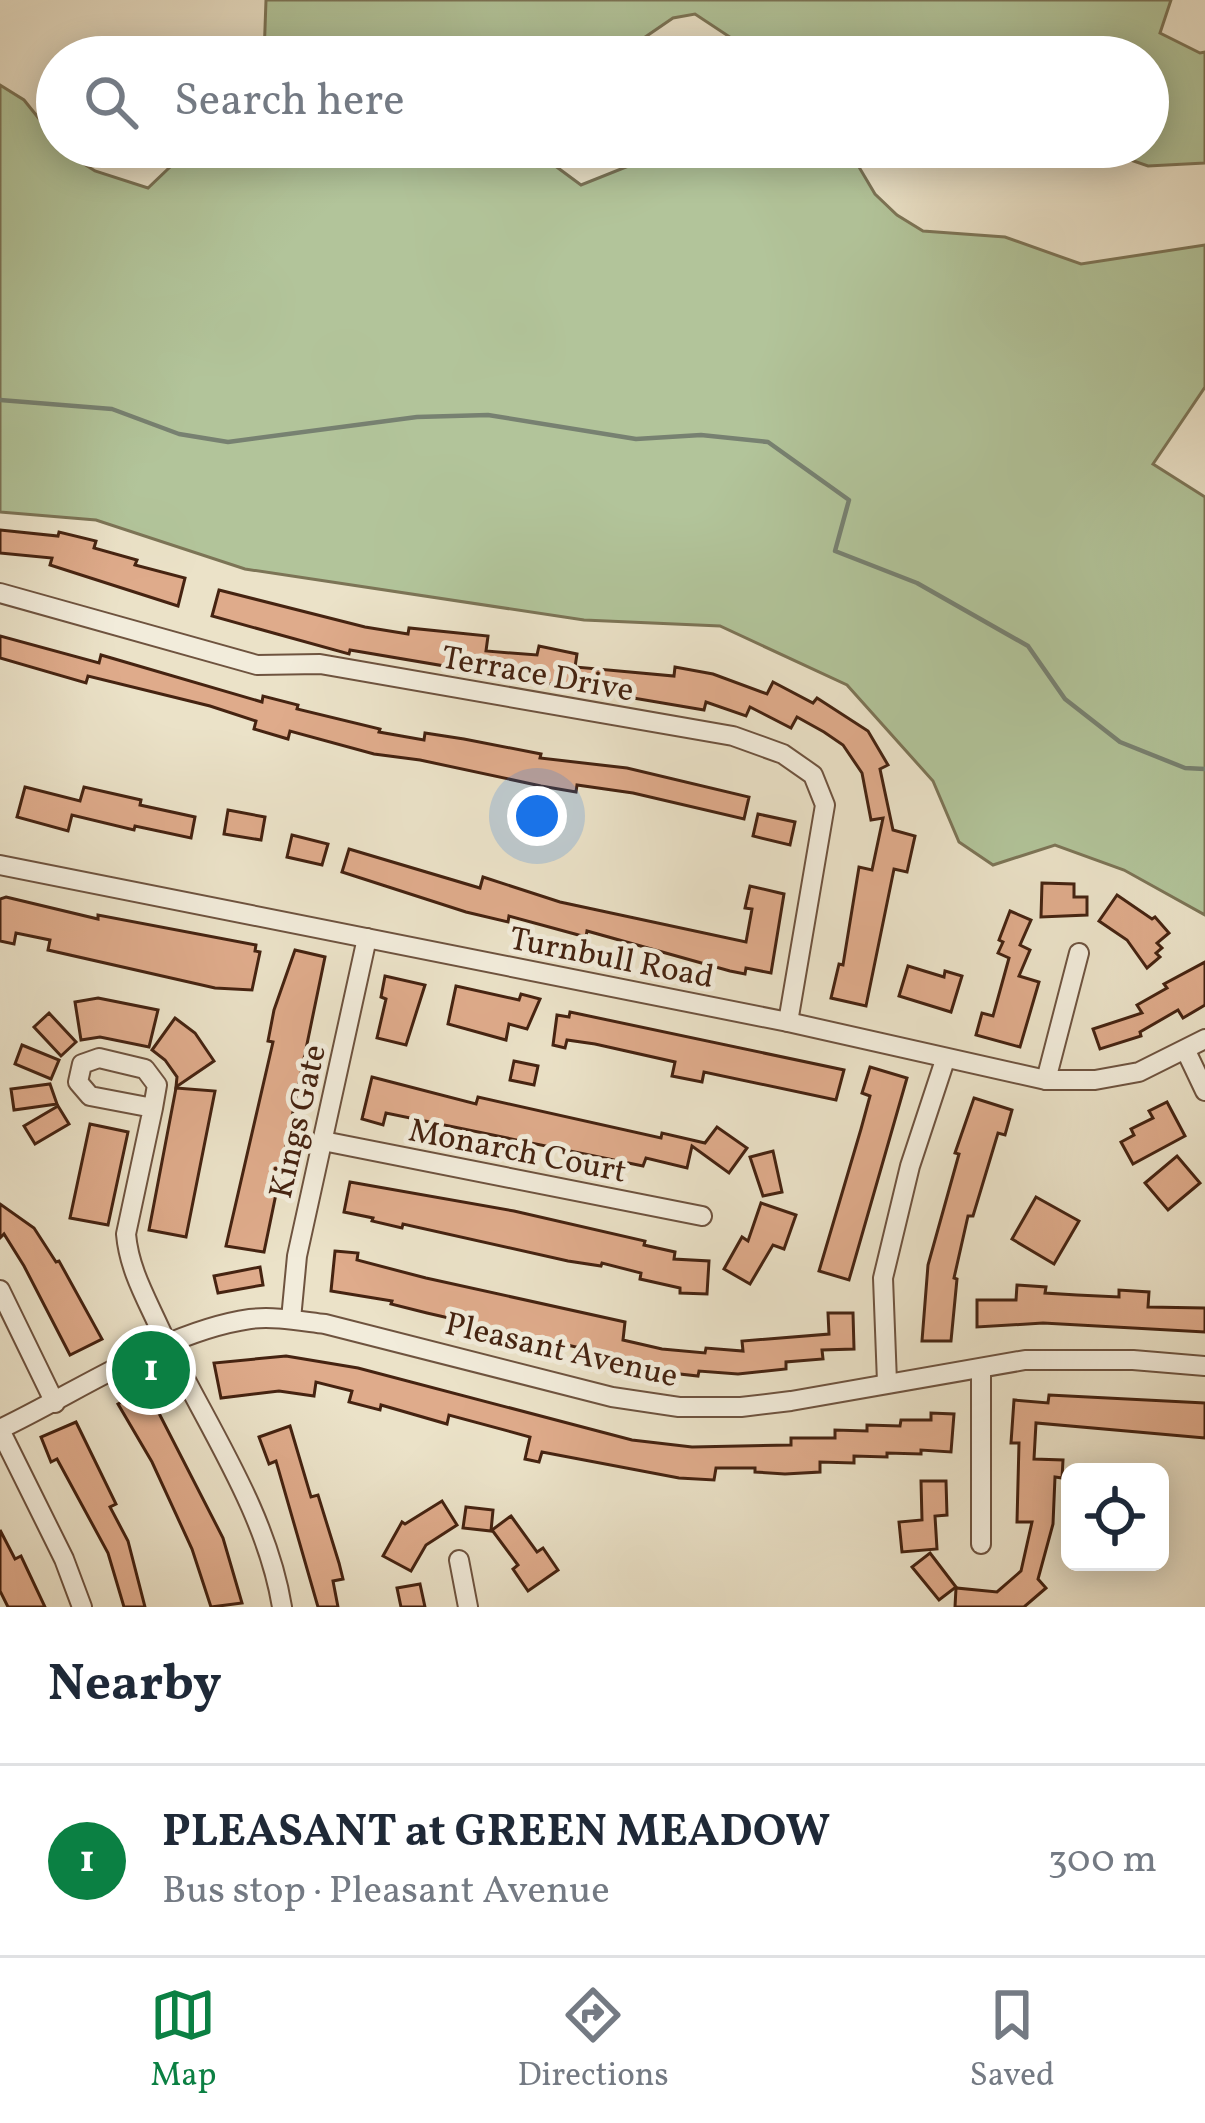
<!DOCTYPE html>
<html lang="en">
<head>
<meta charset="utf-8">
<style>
	:root { --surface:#fff; --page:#f6f6f7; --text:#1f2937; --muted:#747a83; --line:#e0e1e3; --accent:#0b8043 }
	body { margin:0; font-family:Vollkorn,serif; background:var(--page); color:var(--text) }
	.controls { position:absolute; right:36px; bottom:36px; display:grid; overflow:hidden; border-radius:18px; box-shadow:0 6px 30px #0003 }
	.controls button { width:108px; height:108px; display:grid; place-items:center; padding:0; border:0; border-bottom:3px solid var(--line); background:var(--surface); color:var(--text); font:60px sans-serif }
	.you { position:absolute; left:537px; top:816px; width:42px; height:42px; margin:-30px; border:9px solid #fff; border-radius:50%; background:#1a73e8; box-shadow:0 0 0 18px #1a73e833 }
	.badge { display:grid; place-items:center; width:78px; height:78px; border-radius:50%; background:var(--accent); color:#fff; font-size:39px; font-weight:700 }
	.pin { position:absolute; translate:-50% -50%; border:6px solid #fff; box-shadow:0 3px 12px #0006 }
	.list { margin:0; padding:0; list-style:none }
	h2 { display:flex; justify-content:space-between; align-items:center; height:156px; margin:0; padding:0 48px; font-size:51px }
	h2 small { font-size:39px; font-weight:400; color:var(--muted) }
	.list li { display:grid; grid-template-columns:78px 1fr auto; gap:36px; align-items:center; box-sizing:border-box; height:192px; padding:0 48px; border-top:3px solid var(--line) }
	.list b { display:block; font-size:45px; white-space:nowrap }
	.list p { margin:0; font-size:39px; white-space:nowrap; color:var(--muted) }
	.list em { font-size:39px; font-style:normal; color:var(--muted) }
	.icon { flex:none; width:66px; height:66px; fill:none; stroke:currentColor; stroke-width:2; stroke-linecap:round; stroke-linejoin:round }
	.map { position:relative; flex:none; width:1205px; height:1607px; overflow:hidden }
	.search { position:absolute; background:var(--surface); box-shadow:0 6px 30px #0003; left:36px; right:36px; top:36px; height:132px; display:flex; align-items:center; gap:30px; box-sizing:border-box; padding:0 42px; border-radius:66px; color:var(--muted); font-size:45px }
	.sheet { height:348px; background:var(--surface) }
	nav { display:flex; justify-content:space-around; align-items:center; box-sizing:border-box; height:168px; border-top:3px solid var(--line); background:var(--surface); font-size:33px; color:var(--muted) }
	nav a { display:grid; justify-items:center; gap:6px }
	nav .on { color:var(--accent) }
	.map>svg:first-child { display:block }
	.green { fill:#b2c49a; stroke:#7c7456; stroke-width:3 }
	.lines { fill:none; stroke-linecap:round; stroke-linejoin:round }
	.stream { stroke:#778171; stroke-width:4.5 }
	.building { fill:#dfab8b; stroke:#452311; stroke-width:3 }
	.street-casing { stroke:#6e533f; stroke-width:22 }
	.street { stroke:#f2ecdb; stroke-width:18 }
	.labels { text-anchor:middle; stroke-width:10; stroke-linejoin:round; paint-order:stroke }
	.street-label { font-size:33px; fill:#452311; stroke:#f2ecdb }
</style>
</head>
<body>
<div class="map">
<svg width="1205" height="1607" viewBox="0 0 1205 1607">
	<rect width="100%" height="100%" fill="#ebe2c8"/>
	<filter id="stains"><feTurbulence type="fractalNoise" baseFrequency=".00167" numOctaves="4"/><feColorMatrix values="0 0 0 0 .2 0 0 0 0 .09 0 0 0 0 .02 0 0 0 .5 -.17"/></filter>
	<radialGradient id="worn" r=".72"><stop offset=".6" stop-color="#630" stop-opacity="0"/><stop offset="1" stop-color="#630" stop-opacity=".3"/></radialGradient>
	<g class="green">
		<path d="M266 0H1171L1160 33 1200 53 1205 52V163L1148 166 1093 147H1148V57H760L695 14 673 18 616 57H264Z"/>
		<path d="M0 85 24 100 57 141V147L95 171 148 188 191 147H549L554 165 581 185 676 147H824L859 167 875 194 897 215 923 231 1005 237 1081 264 1205 245V387L1153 464 1205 497V915L1124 870 1055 845 993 865 959 842 933 781 847 685 720 626 584 620 245 569 96 520 0 512Z"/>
	</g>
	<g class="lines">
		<path class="stream" d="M0 400 112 409 179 434 228 442 417 417 488 415 636 439 701 435 768 442 849 500 835 551 917 583 1028 646 1065 699 1120 742 1185 768 1205 769"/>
	</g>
	<g class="building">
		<path d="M0 530 58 536 59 532 96 541 94 548 137 560 135 565 185 578 178 606 50 565 52 558 0 553Z"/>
		<path d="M219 590 365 627 408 634 409 628 488 636 486 651 537 655 539 646 577 654 575 667 674 676 675 667 713 674 767 694 773 682 813 703 817 698 868 731 888 765 880 769 893 830 915 836 907 872 894 869 866 1006 831 998 839 964 843 965 859 867 872 870 883 818 871 820 862 773 843 745 824 732 797 717 791 728 750 707 746 716 706 702 704 710 350 650 349 654 212 616Z"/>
		<path d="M0 636 99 663 101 655 262 702 263 696 298 705 297 709 380 729 379 732 424 740 425 733 464 739 541 754 540 758 627 768 749 797 744 819 633 793 577 785 576 792 541 786 420 760 374 754 290 731 288 739 254 729 256 721 210 706 88 676 86 683 0 658Z"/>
		<path d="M25 787 80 801 84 787 141 800 140 805 195 817 191 838 135 826 134 830 72 815 68 831 17 817Z"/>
		<path d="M228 810 265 817 261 840 224 834Z"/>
		<path d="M758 814 795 822 790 845 753 836Z"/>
		<path d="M292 835 328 844 322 865 287 857Z"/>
		<path d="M349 849 480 888 483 877 560 902 746 942 752 909 745 908 750 886 784 894 771 973 746 968 745 974 730 971 587 931 586 937 509 916 508 922 466 912 342 872Z"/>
		<path d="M1042 883 1074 884V897H1087V915L1041 917Z"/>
		<path d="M1117 895 1152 919 1155 917 1169 933 1157 943 1162 948 1156 953 1160 957 1147 968 1127 940 1099 921Z"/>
		<path d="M6 897 98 919V915L256 945 255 951 260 952 252 990 215 988 48 950 50 940 16 933 14 944 0 941V899Z"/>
		<path d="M1010 911 1031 920 1020 945 1030 950 1019 976 1039 982 1020 1047 976 1035 982 1013 993 1016 1009 958 998 953 1003 942 999 940Z"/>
		<path d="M295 950 325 957 264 1252 226 1246 273 1042 268 1041 274 1010Z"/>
		<path d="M1205 962V1005L1183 1018 1178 1010 1140 1032 1141 1036 1100 1049 1093 1029 1142 1013 1137 1005 1167 988 1164 984Z"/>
		<path d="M908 966 944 977 945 971 962 976 951 1012 899 996Z"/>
		<path d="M385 976 425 985 406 1045 377 1038 386 999 381 997Z"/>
		<path d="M456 986 519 1000 521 994 540 999 527 1029 509 1024 506 1040 448 1024Z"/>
		<path d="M98 998 158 1010 149 1047 100 1037 81 1040 75 1002Z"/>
		<path d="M570 1012 844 1070 836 1100 704 1072 702 1082 672 1076 675 1062 595 1044 567 1040 565 1048 553 1045 557 1015 569 1017Z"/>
		<path d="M49 1013 76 1042 61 1056 34 1027Z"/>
		<path d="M175 1018 195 1033 214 1061 176 1087 177 1077 165 1060 152 1050Z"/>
		<path d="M22 1045 59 1060 51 1079 15 1064Z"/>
		<path d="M514 1061 538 1066 534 1085 510 1080Z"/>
		<path d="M870 1067 907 1078 849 1280 819 1271 861 1129 870 1096 862 1093Z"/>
		<path d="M372 1077 476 1104 478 1097 661 1138 662 1133 705 1143 717 1127 747 1148 729 1173 692 1146 687 1168 646 1158 643 1166 386 1113 383 1125 362 1119Z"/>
		<path d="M50 1084 57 1104 14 1110 11 1089Z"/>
		<path d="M176 1088 215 1091 186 1237 149 1230Z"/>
		<path d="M974 1098 1012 1110 1005 1135 998 1133 973 1216H968L954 1278 957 1279 951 1341H922L928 1265 959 1154 955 1153Z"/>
		<path d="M1167 1102 1185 1136 1133 1164 1121 1142 1134 1135 1131 1129 1153 1118 1149 1111Z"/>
		<path d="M58 1106 69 1124 35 1144 24 1126Z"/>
		<path d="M90 1124 128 1132 108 1225 70 1218Z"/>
		<path d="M773 1151 782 1192 763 1196 750 1157Z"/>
		<path d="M1177 1156 1200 1183 1168 1210 1145 1183Z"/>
		<path d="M350 1182 514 1211 645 1241 644 1245 675 1252 674 1259 709 1261 707 1294 680 1293V1288L640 1279 641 1273 602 1263 601 1266 568 1261 403 1224 402 1228 372 1221 373 1218 344 1212Z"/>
		<path d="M1036 1197 1079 1221 1054 1264 1012 1239Z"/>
		<path d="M761 1203 796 1215 784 1249 773 1245 750 1284 724 1269 742 1237 748 1241Z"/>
		<path d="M0 1204 34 1228 56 1262 59 1261 102 1339 70 1355 24 1266 4 1234 0 1238Z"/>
		<path d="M335 1251 358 1253 357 1260 426 1278 625 1322 623 1340 662 1349 705 1353 706 1348 743 1351 742 1341 829 1334 828 1313H853L854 1349 822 1350 823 1359 786 1362V1369L738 1374 699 1371 698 1376 662 1372 623 1363 624 1358 427 1313 391 1304 392 1301 331 1291Z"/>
		<path d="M260 1267 263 1285 218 1293 214 1276Z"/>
		<path d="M1017 1285 1046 1287 1045 1293 1077 1295 1119 1297V1290L1149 1292 1148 1307 1205 1308V1332L1043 1323 977 1327V1300H1016Z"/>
		<path d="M286 1356 358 1368 632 1440 692 1447 791 1445V1438H835V1430L867 1431V1425L900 1426 901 1420H931V1413L954 1414 951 1452 921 1450V1454L887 1453V1457L854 1456V1463L820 1462V1472L785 1474 755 1472V1468H716L714 1480 679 1478 542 1452 539 1462 525 1459 530 1437 449 1415 447 1424 381 1405 380 1410 349 1402 352 1391 316 1382 314 1396 279 1391 221 1398 214 1363Z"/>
		<path d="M146 1388 223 1538 242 1603 211 1607 192 1549 152 1462 118 1404Z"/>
		<path d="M1049 1395 1205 1403V1438L1036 1423 1034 1459 1063 1460 1062 1478 1055 1477 1053 1524 1038 1579 1046 1588 1024 1607H955L956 1588 997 1592 1021 1571 1032 1522H1017L1019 1443H1011L1014 1400 1048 1403Z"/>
		<path d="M76 1422 116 1504 110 1507 128 1541 145 1607H124L108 1553 57 1459 51 1462 41 1437Z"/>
		<path d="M290 1426 311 1497 318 1495 339 1563 343 1579 333 1581 338 1607H318L276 1461 269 1464 259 1437Z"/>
		<path d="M921 1481H946L947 1515 935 1516 937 1549 902 1552 899 1522 922 1520Z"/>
		<path d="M442 1501 457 1525 426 1545 411 1571 383 1556 402 1522 405 1524Z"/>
		<path d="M466 1507 493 1510 491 1531 463 1528Z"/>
		<path d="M511 1516 537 1552 543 1548 558 1570 528 1591 513 1569 518 1565 492 1530Z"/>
		<path d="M0 1530 15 1559 21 1556 45 1607H8L0 1591Z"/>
		<path d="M930 1553 956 1587 939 1600 912 1567Z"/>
		<path d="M420 1584 425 1607H401L397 1588Z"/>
	</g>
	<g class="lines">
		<g class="street-casing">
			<g id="street">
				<path d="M0 593 257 665 320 664 733 736 783 754 813 775 825 805 788 1022"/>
				<path d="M0 865 788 1022 1046 1080H1095L1139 1072 1205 1039"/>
				<path d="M1186 1051 1205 1091"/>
				<path d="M1046 1080 1079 953"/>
				<path d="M153 1108 157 1085 145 1069 99 1058 82 1064 78 1082 90 1096 153 1108 126 1234C129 1269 146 1298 160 1329 202 1419 266 1508 282 1607"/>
				<path d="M323 1141 702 1216"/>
				<path d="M0 1290 55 1403"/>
				<path d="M291 1319 297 1256 367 938"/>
				<path d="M981 1369V1544"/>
				<path d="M887 1382 883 1278 910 1166 945 1060"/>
				<path d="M0 1429C76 1393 166 1331 250 1319 274 1316 300 1321 325 1324L612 1397 679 1407H741L791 1401 1025 1360H1133L1205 1366"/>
				<path d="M0 1430 64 1559 82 1607"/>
				<path d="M459 1560 468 1607"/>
			</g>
		</g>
		<use href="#street" class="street"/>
	</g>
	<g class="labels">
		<g class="street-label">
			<text transform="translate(538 672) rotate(10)" y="12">Terrace Drive</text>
			<text transform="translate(612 956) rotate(11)" y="12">Turnbull Road</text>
			<text transform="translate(296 1121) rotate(-77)" y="12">Kings Gate</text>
			<text transform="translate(518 1149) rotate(11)" y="12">Monarch Court</text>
			<text transform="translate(562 1348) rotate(13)" y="12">Pleasant Avenue</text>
		</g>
	</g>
	<rect width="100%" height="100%" filter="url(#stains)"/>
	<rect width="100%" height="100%" fill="url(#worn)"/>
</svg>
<div class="controls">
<button><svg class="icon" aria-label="locate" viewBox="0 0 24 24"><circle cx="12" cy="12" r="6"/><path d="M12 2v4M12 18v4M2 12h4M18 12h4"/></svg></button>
</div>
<div class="you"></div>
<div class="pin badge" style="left:151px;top:1370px">1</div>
<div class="search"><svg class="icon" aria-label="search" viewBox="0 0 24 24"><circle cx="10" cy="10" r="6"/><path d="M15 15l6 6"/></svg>Search here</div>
</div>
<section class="sheet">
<h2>Nearby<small></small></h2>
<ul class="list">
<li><span class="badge">1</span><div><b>PLEASANT at GREEN MEADOW</b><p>Bus stop · Pleasant Avenue</p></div><em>300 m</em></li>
</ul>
</section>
<nav>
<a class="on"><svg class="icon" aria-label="map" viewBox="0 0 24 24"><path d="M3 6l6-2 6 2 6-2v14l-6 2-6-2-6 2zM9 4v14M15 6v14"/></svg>Map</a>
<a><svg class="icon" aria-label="directions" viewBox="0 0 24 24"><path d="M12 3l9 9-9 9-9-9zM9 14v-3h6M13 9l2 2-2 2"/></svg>Directions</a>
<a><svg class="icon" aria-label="saved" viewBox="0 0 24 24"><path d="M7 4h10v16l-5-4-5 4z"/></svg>Saved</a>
</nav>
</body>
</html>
